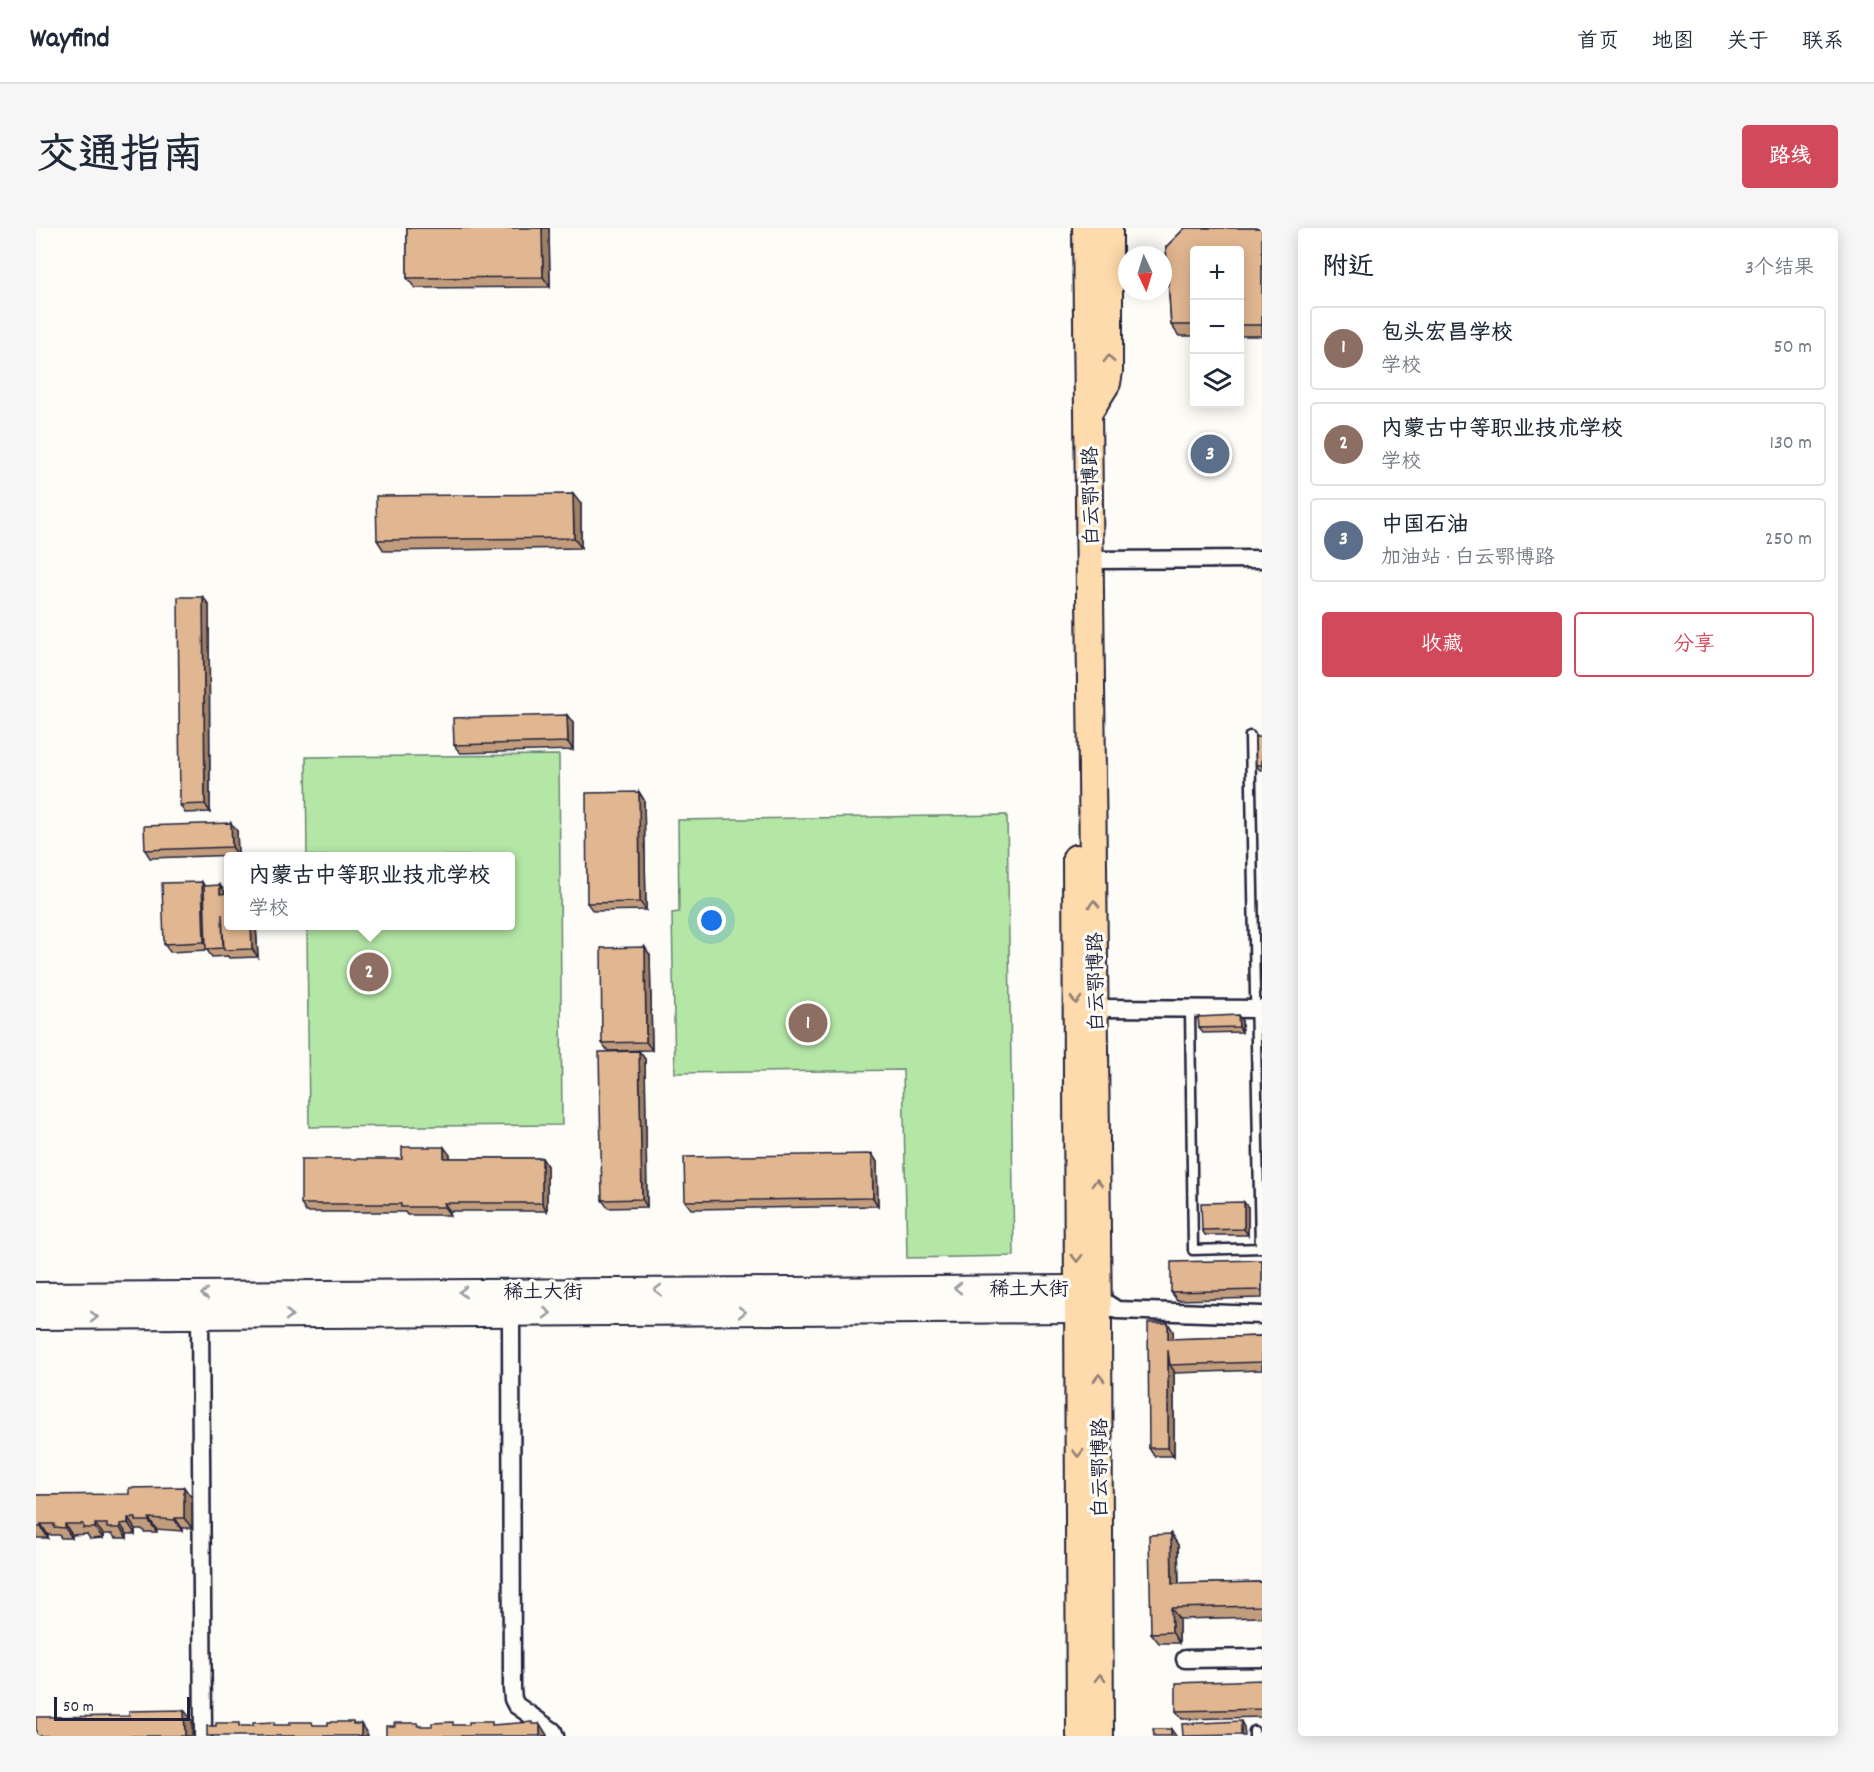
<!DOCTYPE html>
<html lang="zh">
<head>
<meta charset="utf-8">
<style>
	:root { --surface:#fff; --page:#f6f6f7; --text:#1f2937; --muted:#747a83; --line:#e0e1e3; --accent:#d1495b }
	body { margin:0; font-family:Dekko,"LXGW WenKai TC",sans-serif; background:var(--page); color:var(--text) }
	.controls { position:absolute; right:18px; top:18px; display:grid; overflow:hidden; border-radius:6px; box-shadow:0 3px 15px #0003 }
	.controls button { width:54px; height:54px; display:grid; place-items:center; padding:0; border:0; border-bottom:2px solid var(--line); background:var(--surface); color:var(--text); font:30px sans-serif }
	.compass { position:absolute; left:1082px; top:18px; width:54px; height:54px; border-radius:50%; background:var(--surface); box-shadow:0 3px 15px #0003; rotate:176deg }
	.scale { position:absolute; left:18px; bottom:15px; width:136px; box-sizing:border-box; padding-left:6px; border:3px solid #22223b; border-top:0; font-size:16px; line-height:21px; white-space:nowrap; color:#22223b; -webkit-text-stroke:4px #fdfcf7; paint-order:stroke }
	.you { position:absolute; left:676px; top:693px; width:21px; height:21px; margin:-15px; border:4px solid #fff; border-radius:50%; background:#1a73e8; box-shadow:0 0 0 9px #1a73e833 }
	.badge { display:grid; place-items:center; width:39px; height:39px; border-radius:50%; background:var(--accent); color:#fff; font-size:20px; font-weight:700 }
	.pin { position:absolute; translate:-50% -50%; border:3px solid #fff; box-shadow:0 2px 6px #0006 }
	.popup { position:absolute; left:188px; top:624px; width:291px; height:78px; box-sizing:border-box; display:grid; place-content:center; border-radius:6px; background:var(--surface); filter:drop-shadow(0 2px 4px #0005); font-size:20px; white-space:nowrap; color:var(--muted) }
	.popup b { font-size:22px; color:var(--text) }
	.popup::after { content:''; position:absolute; left:50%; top:100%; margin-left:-12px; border:12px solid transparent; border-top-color:var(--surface) }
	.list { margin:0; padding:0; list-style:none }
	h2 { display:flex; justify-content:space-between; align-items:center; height:78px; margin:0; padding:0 24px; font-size:26px }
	h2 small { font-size:20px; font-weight:400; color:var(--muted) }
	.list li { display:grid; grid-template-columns:39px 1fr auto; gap:18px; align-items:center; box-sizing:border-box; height:84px; margin:0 12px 12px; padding:0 12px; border:2px solid var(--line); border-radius:6px }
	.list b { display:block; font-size:22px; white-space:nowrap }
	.list p { margin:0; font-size:20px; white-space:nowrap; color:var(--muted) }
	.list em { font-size:20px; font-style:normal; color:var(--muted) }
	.actions { display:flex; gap:12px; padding:18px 24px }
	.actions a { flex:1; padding:14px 0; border:2px solid var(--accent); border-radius:6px; text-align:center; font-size:21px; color:var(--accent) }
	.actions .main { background:var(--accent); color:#fff }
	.icon { flex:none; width:33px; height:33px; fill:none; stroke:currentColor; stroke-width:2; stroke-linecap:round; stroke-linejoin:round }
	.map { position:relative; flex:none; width:1226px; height:1508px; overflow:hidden; border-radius:6px }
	header { display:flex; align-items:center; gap:36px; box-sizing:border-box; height:84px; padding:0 30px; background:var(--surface); border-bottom:2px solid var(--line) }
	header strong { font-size:28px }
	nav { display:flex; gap:33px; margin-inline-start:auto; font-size:21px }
	.intro { display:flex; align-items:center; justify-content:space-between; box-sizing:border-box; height:144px; padding:0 36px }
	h1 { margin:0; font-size:42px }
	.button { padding:15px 27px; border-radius:6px; background:var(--accent); color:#fff; font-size:21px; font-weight:700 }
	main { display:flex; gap:36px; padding:0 36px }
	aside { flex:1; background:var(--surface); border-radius:6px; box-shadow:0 3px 15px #0003 }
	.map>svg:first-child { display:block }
	.green { fill:#b4e6a6; stroke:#6b8470; stroke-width:1.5 }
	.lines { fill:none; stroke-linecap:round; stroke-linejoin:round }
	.service-casing { stroke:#22223b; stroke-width:13 }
	.minor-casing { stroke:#22223b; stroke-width:21 }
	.secondary-casing { stroke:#22223b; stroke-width:28 }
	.primary-casing { stroke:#22223b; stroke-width:30 }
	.service { stroke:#fdfcf7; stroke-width:8 }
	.minor { stroke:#fdfcf7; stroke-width:16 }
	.secondary { stroke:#fdfcf7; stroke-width:24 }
	.primary { stroke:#fedbac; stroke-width:26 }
	.wall { fill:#c29d7d; stroke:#22223b; stroke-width:1.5 }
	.shaded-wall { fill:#9e8066; stroke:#22223b; stroke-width:1.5 }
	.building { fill:#e1b791; stroke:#22223b; stroke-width:1.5 }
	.oneway { stroke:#907e74 }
	.oneway2 { stroke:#9a9aa2 }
	.labels { text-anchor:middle; stroke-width:6; stroke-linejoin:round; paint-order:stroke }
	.street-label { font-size:20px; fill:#22223b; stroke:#fdfcf7 }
</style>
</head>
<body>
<header>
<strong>Wayfind</strong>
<nav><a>首页</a><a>地图</a><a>关于</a><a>联系</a></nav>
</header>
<div class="intro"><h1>交通指南</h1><a class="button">路线</a></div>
<main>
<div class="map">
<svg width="1226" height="1508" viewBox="0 0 1226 1508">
	<rect width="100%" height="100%" fill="#fdfcf7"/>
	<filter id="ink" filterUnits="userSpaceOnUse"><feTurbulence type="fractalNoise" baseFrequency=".0167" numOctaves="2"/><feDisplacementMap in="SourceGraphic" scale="12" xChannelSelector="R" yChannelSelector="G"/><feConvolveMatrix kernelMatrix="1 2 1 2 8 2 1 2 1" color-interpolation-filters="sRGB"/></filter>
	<g filter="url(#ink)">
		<g class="green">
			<path d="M523 527 526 897 273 899 271 698H474V628H271L270 529Z"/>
			<path d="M971 587 978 1028 871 1030 867 842 639 845 636 685 643 684 642 592Z"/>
		</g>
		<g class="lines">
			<g class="service-casing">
				<g id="service">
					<path d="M1214 508 1224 1020"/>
					<path d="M1154 781 1157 1022 1226 1020"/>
					<path d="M1218 1503V1508"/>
				</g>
			</g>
			<g class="minor-casing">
				<g id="minor">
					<path d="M1055 332 1226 331"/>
					<path d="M1059 780 1226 781"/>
					<path d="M1062 1070 1081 1082 1226 1087"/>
					<path d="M475 1086 476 1461 477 1471 480 1477 517 1503 519 1508"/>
					<path d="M164 1088 167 1508"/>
					<path d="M1149 1431 1226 1430"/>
				</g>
			</g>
			<g class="secondary-casing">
				<g id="secondary">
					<path d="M0 1067 1041 1060 1060 1069"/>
					<path d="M0 1089 1041 1082 1060 1071"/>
				</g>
			</g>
			<g class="primary-casing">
				<g id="primary">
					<path d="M1050 0 1062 1095 1064 1508"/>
					<path d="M1053 184 1071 155 1073 143V0"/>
					<path d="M1040 630 1044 1508"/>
				</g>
			</g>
			<use href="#service" class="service"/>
			<use href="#minor" class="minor"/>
			<use href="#secondary" class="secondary"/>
			<use href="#primary" class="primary"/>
		</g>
		<g class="wall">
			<path d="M371 0H513L514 59 379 60 371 50Z"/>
			<path d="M1149 0H1226V108H1203V22H1158V108H1143L1135 97 1130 19Z"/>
			<path d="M545 276V320L348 323 341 312Z"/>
			<path d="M167 369 173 377 174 584 149 585 144 577Z"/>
			<path d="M531 487 537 495V522L424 525 418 517Z"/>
			<path d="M1226 509V542H1224L1220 537Z"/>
			<path d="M603 564 608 572 610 682 557 683 551 675Z"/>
			<path d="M201 603 202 627 114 630 109 622Z"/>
			<path d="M166 654 168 658 190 665 220 698 222 729 193 730 192 728 176 729 171 722 134 724 128 716Z"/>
			<path d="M614 727 616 822 572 823 566 815Z"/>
			<path d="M1206 793V804L1167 805 1163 800Z"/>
			<path d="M603 823 609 831 611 979 572 980 566 972Z"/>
			<path d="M836 926 841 934 842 978 655 981 649 973Z"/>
			<path d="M414 927V930H506L511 938V983H414V987H371L369 984H270L265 976 366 931Z"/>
			<path d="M1212 979V1007H1169L1166 1002Z"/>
			<path d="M1226 1032V1070L1141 1072 1135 1064Z"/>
			<path d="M1137 1103V1111L1226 1108V1142L1139 1145 1138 1143V1228H1118L1113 1220Z"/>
			<path d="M0 1267 156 1270V1300H146V1303L120 1301 121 1304H108L106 1301H99V1306H91V1310H79L76 1306H67V1310L54 1311 51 1306 36 1307V1310H25L23 1307H12V1310H0Z"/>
			<path d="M1135 1306 1142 1317 1143 1356 1226 1354V1389L1143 1391V1415H1123L1115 1405Z"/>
			<path d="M1226 1452V1489L1146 1491 1140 1483Z"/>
		</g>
		<g class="shaded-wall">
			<path d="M506 0H513L514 59 507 49Z"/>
			<path d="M537 266 545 276V320L538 310Z"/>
			<path d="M167 369 173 377 174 584 169 576Z"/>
			<path d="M531 487 537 495V522L532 514Z"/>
			<path d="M603 564 608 572 610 682 604 674Z"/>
			<path d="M195 595 201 603 202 627 196 619Z"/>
			<path d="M166 654 171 662 172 720 168 714Z"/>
			<path d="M184 657 190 665V674L184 666Z"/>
			<path d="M215 698H220L222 729 216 721Z"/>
			<path d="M609 719 614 727 616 822 610 814Z"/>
			<path d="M1202 787 1206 793V804L1203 799Z"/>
			<path d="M603 823 609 831 611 979 606 971Z"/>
			<path d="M408 919 414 927V938L408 930Z"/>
			<path d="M836 926 841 934 842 978 837 970Z"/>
			<path d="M506 930 511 938V983L506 975Z"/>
			<path d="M1208 974 1212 979V1007L1208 1001Z"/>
			<path d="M408 975 414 983V987L408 979Z"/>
			<path d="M1132 1095 1137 1103 1138 1119 1132 1111Z"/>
			<path d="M1132 1122 1134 1137 1138 1143V1228L1132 1220Z"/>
			<path d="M148 1259 156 1270V1300L148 1290Z"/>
			<path d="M92 1290 99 1301V1306L92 1295Z"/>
			<path d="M113 1290 120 1301 121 1304 113 1293Z"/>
			<path d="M139 1290 146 1300V1303L139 1292Z"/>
			<path d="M5 1296 12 1307V1310L5 1299Z"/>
			<path d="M29 1296 36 1307V1310L29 1300Z"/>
			<path d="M59 1296 67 1306V1310L59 1300Z"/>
			<path d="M84 1296 91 1306V1310L84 1300Z"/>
			<path d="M1135 1306 1142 1317 1143 1367 1136 1356Z"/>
			<path d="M1135 1380 1143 1391V1415L1136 1404Z"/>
			<path d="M148 1482 156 1492V1508H149Z"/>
			<path d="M1205 1493 1208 1499 1209 1508H1206L1205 1507Z"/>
			<path d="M325 1496 332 1507V1508H325Z"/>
			<path d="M504 1496 511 1507V1508H504Z"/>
			<path d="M1135 1501 1140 1508H1135Z"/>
		</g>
		<g class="building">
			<path d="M371 0H506L507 49 371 50Z"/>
			<path d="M1149 0H1226V97H1203V22H1158V97H1135L1130 19Z"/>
			<path d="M537 266 538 310 341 312 340 268Z"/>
			<path d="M142 369H167L169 576 144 577Z"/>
			<path d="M531 487 532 514 418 517 417 490Z"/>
			<path d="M1219 509H1226V537H1220Z"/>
			<path d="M603 564 604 674 551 675 550 565Z"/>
			<path d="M195 595 196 619 109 622 108 598Z"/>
			<path d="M166 654 168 714 128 716 126 655Z"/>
			<path d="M184 657V666L192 665V698H215L216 721 188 722 186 686 187 720 170 721 168 658Z"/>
			<path d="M609 719 610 814 566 815 565 720Z"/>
			<path d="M1225 723H1226V756Z"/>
			<path d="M1202 787 1203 799 1163 800 1162 789Z"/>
			<path d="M603 823 606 971 566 972 563 824Z"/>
			<path d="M366 919H408V930H506V975H408V979H365V976H265V931H366Z"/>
			<path d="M836 926 837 970 649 973 648 929Z"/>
			<path d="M1208 974V1001L1166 1002 1165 975Z"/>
			<path d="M1226 1032V1062L1135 1064V1034Z"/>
			<path d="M1112 1095H1132V1111L1226 1108V1134L1134 1137 1132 1122V1220H1113Z"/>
			<path d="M148 1259V1290H139V1292L113 1290V1293H100V1290H92V1295L84 1296V1300H71V1296H59V1300H47V1296H29V1300L18 1299V1296H5V1299H0V1267L93 1266V1260Z"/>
			<path d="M1135 1306 1136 1356 1226 1354V1378L1135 1380 1136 1404 1115 1405 1113 1307Z"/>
			<path d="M1226 1452V1481L1140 1483V1455Z"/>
			<path d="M148 1482 149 1508H0V1489L93 1488V1483Z"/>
			<path d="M1205 1493V1507L1147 1508 1146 1496Z"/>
			<path d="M238 1494V1497H254V1494H276L277 1497H292V1494H317V1496H325V1508H171V1498H180V1495H203V1498H217V1495Z"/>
			<path d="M417 1494V1497H433V1494H456V1497L496 1494V1496H504V1508H350V1498H359L358 1495H382V1498H396V1495Z"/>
			<path d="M1117 1501H1135V1508H1118Z"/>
		</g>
		<defs><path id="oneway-chevron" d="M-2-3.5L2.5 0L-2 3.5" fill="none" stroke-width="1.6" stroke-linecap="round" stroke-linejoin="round" transform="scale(1.5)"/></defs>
		<g class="oneway">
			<use href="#oneway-chevron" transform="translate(1073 131) rotate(-90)"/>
			<use href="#oneway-chevron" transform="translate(1058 676) rotate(-91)"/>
			<use href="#oneway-chevron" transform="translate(1040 772) rotate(90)"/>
			<use href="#oneway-chevron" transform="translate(1061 955) rotate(-91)"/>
			<use href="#oneway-chevron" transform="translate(1041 1030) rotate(90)"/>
			<use href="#oneway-chevron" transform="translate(1063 1150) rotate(-90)"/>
			<use href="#oneway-chevron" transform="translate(1042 1225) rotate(90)"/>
			<use href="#oneway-chevron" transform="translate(1064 1450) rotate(-90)"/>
		</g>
		<g class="oneway2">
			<use href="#oneway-chevron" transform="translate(922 1060) rotate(180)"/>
			<use href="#oneway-chevron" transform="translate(622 1062) rotate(180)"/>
			<use href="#oneway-chevron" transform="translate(427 1064) rotate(180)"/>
			<use href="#oneway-chevron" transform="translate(169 1066) rotate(180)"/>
			<use href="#oneway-chevron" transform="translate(706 1084)"/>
			<use href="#oneway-chevron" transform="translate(511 1085)"/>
			<use href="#oneway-chevron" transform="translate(253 1087)"/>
			<use href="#oneway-chevron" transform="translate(58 1089)"/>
		</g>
	</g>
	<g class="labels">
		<g class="street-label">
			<text transform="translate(1054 268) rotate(-91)" y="7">白云鄂博路</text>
			<text transform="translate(1059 754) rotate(-91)" y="7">白云鄂博路</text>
			<text x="993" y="1067">稀土大街</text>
			<text x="507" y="1070">稀土大街</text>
			<text transform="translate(1063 1240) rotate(-90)" y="7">白云鄂博路</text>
		</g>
	</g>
</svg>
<div class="controls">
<button>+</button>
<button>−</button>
<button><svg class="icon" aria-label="layers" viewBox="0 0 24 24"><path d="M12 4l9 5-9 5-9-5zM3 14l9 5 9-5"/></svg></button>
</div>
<svg class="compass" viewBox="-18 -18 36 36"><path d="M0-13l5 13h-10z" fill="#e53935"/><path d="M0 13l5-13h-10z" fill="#747a83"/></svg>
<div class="scale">50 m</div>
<div class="you"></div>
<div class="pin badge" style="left:772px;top:795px;background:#8d6e63">1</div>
<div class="pin badge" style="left:333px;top:744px;background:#8d6e63">2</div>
<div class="popup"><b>内蒙古中等职业技术学校</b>学校</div>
<div class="pin badge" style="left:1174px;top:226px;background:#5c6f8a">3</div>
</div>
<aside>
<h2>附近<small>3个结果</small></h2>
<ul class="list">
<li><span class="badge" style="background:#8d6e63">1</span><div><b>包头宏昌学校</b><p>学校</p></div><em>50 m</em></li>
<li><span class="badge" style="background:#8d6e63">2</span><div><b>内蒙古中等职业技术学校</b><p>学校</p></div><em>130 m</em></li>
<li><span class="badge" style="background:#5c6f8a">3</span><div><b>中国石油</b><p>加油站 · 白云鄂博路</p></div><em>250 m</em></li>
</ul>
<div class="actions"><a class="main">收藏</a><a>分享</a></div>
</aside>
</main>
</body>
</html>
